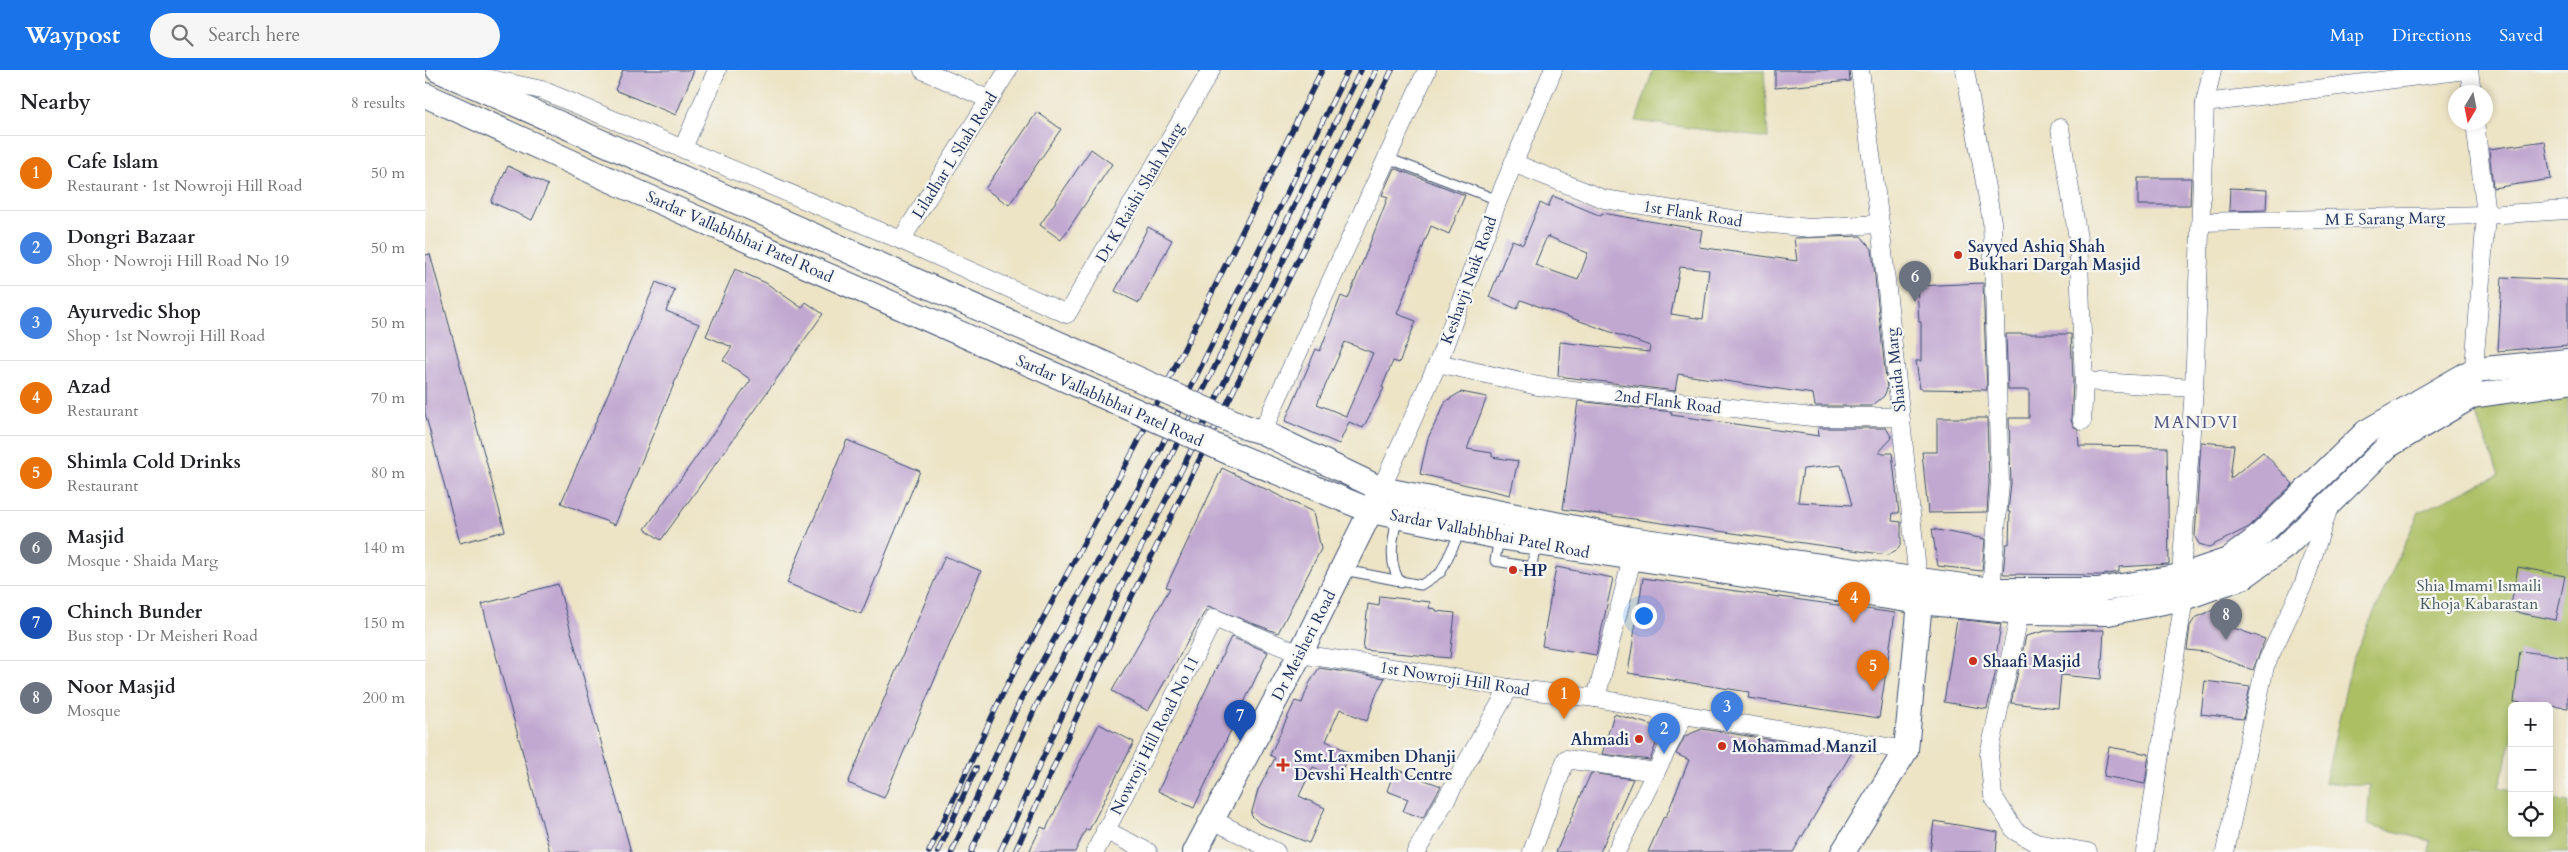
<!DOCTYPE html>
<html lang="en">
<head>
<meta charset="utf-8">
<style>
	:root { --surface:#fff; --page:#f6f6f6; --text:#202124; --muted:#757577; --line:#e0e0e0; --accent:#1a73e8 }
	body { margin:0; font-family:Cardo,serif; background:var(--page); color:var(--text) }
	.controls { position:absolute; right:15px; bottom:15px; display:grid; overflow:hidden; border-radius:8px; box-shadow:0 2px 8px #0003 }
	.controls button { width:45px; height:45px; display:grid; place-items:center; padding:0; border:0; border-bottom:1px solid var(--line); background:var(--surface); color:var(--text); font:25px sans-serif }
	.compass { position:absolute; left:2023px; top:15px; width:45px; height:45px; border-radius:50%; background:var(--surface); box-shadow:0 2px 8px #0003; rotate:190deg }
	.you { position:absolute; left:1218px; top:545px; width:18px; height:18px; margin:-12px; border:4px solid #fff; border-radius:50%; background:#1a73e8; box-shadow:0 0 0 8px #1a73e833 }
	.badge { display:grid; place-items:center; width:32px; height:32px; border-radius:50%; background:var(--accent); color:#fff; font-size:16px; font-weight:700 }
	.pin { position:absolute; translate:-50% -41px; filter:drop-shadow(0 1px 2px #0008) }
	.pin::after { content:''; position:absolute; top:26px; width:18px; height:15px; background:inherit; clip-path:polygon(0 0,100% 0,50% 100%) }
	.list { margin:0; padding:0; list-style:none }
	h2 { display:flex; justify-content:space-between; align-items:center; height:65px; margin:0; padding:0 20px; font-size:21px }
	h2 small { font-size:16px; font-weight:400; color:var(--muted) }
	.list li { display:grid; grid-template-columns:32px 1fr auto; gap:15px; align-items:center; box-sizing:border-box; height:75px; padding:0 20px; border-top:1px solid var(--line) }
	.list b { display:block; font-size:19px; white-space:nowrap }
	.list p { margin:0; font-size:16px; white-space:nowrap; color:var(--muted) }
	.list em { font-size:16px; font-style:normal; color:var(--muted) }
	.icon { flex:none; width:28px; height:28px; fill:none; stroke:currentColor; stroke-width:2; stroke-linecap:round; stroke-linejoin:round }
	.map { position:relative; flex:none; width:2143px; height:782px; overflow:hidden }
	header { display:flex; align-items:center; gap:30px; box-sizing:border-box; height:70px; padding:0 25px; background:var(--accent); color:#fff }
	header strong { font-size:24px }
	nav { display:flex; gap:28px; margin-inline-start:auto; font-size:18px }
	.search { width:350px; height:45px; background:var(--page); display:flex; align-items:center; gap:12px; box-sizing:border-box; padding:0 18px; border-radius:28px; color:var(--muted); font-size:19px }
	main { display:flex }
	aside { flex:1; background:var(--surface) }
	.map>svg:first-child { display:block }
	.green { fill:#acbf63; stroke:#647760 }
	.building { fill:#c1a8d0; fill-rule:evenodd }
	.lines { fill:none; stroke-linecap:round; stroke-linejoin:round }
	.lane-casing { stroke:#3a4a6e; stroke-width:11 }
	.street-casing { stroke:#3a4a6e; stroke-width:19 }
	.secondary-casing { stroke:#3a4a6e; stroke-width:26 }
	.lane { stroke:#fff; stroke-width:9 }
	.street { stroke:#fff; stroke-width:18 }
	.secondary { stroke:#fff; stroke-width:24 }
	.rail-casing { stroke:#1b2f5e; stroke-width:5.5 }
	.rail { stroke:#f6f6f2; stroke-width:4; stroke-dasharray:11; stroke-linecap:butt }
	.secondary-bridge-casing { stroke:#3a4a6e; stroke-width:26; stroke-linecap:butt }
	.secondary-bridge { stroke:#fff; stroke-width:24 }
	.poi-dot { fill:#c8321e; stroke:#f6f6f2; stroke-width:2 }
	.labels { text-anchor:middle; stroke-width:4.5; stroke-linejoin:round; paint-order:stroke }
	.street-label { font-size:16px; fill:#1b2f5e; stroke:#f6f6f2 }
	.poi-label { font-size:16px; font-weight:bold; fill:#1b2f5e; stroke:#f6f6f2; text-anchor:start }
	.park-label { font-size:16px; fill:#465a60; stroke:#f6f6f2 }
	.neighbourhood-label { font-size:18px; letter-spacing:1px; fill:#555986; stroke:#f6f6f2 }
</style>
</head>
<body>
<header>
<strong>Waypost</strong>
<div class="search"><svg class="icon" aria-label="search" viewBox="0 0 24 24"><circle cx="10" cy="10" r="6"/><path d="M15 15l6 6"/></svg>Search here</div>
<nav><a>Map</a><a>Directions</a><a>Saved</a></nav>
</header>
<main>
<aside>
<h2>Nearby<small>8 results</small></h2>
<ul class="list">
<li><span class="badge" style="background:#e8710a">1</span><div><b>Cafe Islam</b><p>Restaurant · 1st Nowroji Hill Road</p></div><em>50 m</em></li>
<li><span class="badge" style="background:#3f7fe0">2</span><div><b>Dongri Bazaar</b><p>Shop · Nowroji Hill Road No 19</p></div><em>50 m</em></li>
<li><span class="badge" style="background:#3f7fe0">3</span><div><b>Ayurvedic Shop</b><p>Shop · 1st Nowroji Hill Road</p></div><em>50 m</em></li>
<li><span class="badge" style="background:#e8710a">4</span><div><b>Azad</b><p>Restaurant</p></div><em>70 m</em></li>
<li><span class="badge" style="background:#e8710a">5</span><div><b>Shimla Cold Drinks</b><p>Restaurant</p></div><em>80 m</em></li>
<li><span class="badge" style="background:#6b7280">6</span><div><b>Masjid</b><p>Mosque · Shaida Marg</p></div><em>140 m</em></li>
<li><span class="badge" style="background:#1a4fb4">7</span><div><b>Chinch Bunder</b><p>Bus stop · Dr Meisheri Road</p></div><em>150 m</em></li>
<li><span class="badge" style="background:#6b7280">8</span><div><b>Noor Masjid</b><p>Mosque</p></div><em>200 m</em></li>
</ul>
</aside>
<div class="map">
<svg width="2143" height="782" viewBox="0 0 2143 782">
	<rect width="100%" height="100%" fill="#f6f6f2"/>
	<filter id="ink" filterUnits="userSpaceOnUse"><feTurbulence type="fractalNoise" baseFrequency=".02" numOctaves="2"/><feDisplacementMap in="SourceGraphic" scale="10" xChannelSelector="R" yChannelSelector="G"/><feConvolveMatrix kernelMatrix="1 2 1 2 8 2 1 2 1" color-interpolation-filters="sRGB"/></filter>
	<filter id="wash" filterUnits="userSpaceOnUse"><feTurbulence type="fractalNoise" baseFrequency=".0096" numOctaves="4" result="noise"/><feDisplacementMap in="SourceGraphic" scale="20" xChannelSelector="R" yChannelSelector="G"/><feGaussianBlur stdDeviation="1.12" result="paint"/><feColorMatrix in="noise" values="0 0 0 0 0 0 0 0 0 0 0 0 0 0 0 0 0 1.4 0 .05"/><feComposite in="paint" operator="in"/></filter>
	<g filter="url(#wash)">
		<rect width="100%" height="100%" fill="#ede4c6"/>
		<g class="green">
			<path d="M1228 0H1339L1343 68 1211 51Z"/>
			<path d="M2143 325V601L2108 595 2096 636H2087V670L2074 717 2087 720V763H2124V728L2143 732V782H2004L2005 771 1942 754 1945 715 1900 713 1927 591 1994 442 2074 405 2049 339Z"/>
		</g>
		<g id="blocks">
			<g class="building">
				<path d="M198 0H269L251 45 190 20Z"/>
				<path d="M1350 0H1424L1425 11 1350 18Z"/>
				<path d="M612 42 636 59 584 135 560 119Z"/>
				<path d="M2120 71 2126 109 2068 118 2064 79Z"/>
				<path d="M666 79 687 94 636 170 615 155Z"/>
				<path d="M83 96 123 115 107 150 66 132Z"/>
				<path d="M969 98 1040 125 1024 164 1006 156 972 244 991 251 974 293 968 291 957 317 959 318 938 358 924 352 914 374 860 351 891 279 895 281 916 226 923 229 963 127 957 125ZM920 272 948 283 921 346 892 334Z"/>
				<path d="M1713 108H1766L1765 135H1713Z"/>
				<path d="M1805 118 1842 120 1841 140 1804 141Z"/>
				<path d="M1128 126 1176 146 1177 143 1277 160 1274 177 1372 191 1369 168 1436 166 1447 179 1462 319 1459 326 1447 336H1390L1388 324 1253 304 1250 321 1133 306 1135 272 1224 282 1225 276 1096 230 1092 239 1064 227 1087 170 1098 174 1115 133 1123 137ZM1122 166 1163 183 1153 210 1110 195ZM1255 197 1284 200 1278 249 1246 244Z"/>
				<path d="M723 157 747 170 714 233 690 221Z"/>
				<path d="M5 184 80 461 35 473 0 343V185Z"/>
				<path d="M310 199 341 213 377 238 381 232 398 244 236 470 220 459 326 310 298 290 307 277 281 266Z"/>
				<path d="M2077 207 2143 210V275L2073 281Z"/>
				<path d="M231 212 250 220 241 241 274 254 190 455 136 433Z"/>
				<path d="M1558 213 1562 320 1495 319 1491 291H1496V252H1494L1492 216Z"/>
				<path d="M1581 264H1646L1648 311 1646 350 1648 356 1653 360 1654 376 1742 377 1744 494 1694 497V502L1677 505 1578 504 1581 474H1584L1585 442H1583L1586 413 1584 348H1604V320H1583Z"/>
				<path d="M1036 322 1062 327 1042 379 1067 383V387L1093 391 1085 425 995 404 1003 368 1021 331Z"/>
				<path d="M1153 331 1247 342 1246 345 1394 366 1393 358H1461L1467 368 1453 383H1467L1474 443H1468L1467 451 1476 452V474L1473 479 1463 485 1138 439ZM1416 395 1427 435 1373 432 1378 399Z"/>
				<path d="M1512 348H1562L1564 413 1562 442 1503 443 1497 382H1512Z"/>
				<path d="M422 370 495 401 436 544 362 513Z"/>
				<path d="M1776 372 1809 375 1805 409 1838 382 1868 414 1824 457 1784 477 1774 474 1770 467Z"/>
				<path d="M797 398 888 442 896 479 853 563 783 536 723 641 687 621 745 518 741 517Z"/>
				<path d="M1507 459 1560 469 1557 501 1513 496Z"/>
				<path d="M520 486 556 501 459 728 423 713Z"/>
				<path d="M1131 497 1188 508 1171 585 1117 576Z"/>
				<path d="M2093 497 2140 506 2131 550 2085 541Z"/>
				<path d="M1218 508 1470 543 1454 648 1323 628 1324 622 1203 603Z"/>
				<path d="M133 514 206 782H125L57 534Z"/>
				<path d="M955 526 1005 532 1004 538 1011 539V541L1030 543 1025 588 938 580 943 534 954 536Z"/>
				<path d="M1790 539 1800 555 1840 569 1828 600 1781 582 1762 580 1765 556 1770 548Z"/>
				<path d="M1532 549 1576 554 1569 600 1572 596 1562 639 1519 632Z"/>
				<path d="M1679 560 1676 609 1636 605 1633 638 1586 633 1601 566 1620 561Z"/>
				<path d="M806 567 843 582 769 738 733 721Z"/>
				<path d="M2095 581 2143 587V638L2089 632Z"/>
				<path d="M894 598 960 608 953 620 942 651 915 639 901 671 924 682 914 708 888 697 874 726 900 738 884 773 834 753 826 745 833 720 850 688 845 685 870 631 877 633 884 614Z"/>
				<path d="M1780 611 1825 617 1818 649 1776 644Z"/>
				<path d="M1189 644 1237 658 1225 690 1177 684Z"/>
				<path d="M674 654 709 672 664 760 661 759 650 782H604L616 757 621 759Z"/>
				<path d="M1277 659 1427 682 1368 782H1223L1239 746 1241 747 1264 690 1251 684 1260 666Z"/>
				<path d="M1684 677 1724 684 1720 714 1679 706Z"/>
				<path d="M970 699 1016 716 998 748 978 741 983 729 962 721Z"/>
				<path d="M1166 703 1208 709 1175 782H1131Z"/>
				<path d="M1509 751 1573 762 1571 782H1505Z"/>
			</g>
		</g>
	</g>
	<g filter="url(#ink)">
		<use href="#blocks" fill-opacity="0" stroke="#3a4a6e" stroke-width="1"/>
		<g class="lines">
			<g class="lane-casing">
				<g id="lane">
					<path d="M962 88 1073 130"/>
					<path d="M972 448C968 469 962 494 976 513"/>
					<path d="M1074 467 1070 491 1107 497 1110 474"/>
					<path d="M919 500 996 515 1016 502 1036 460"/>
				</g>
			</g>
			<g class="street-casing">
				<g id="street">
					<path d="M498 0 563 29"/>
					<path d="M1435 0 1455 154 1493 510"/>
					<path d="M1540 0 1567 152 1575 413 1566 520"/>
					<path d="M2044 0 2047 22"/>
					<path d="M32 2 117 20 476 170 642 244 786 0"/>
					<path d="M1780 33 2041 0"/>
					<path d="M1635 58 1653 169 1659 311 1657 351"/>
					<path d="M258 78 292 0"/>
					<path d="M1088 93 1179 129 1319 151 1384 158 1455 154"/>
					<path d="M1776 152 2061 145 2143 140"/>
					<path d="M476 170 583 0"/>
					<path d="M1013 293 1113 316 1387 347H1475"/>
					<path d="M1659 311 1769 318"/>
					<path d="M2048 311 2061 145 2050 52"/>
					<path d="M837 362 1002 0"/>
					<path d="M956 419 1013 293 1073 130 1128 0"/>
					<path d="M1594 530 1595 542 1564 685 1568 726 1590 761 1611 773 1663 782"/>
					<path d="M1171 628 1207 489 1206 477"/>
					<path d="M788 750 851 782"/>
					<path d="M680 760 723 782"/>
					<path d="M670 782 789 548 875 584 1019 606 1084 618 1171 628 1259 645 1481 680"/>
					<path d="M991 782 1084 618"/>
					<path d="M1107 782 1141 689 1231 702"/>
					<path d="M1191 782 1259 645"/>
					<path d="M1720 782 1759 528 1756 506 1769 318 1780 33 1787 0"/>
					<path d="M1800 782 1840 596 1879 513 1905 434"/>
				</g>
			</g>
			<g class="secondary-casing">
				<g id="secondary">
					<path d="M13 0 680 294"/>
					<path d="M0 25 201 117 671 323"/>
					<path d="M820 357 837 362 956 419 1205 469 1566 520H1673L1756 506 1803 490 1830 470 1941 362 2049 300 2143 291"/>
					<path d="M808 384 946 441 1074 467 1495 532 1595 542 1683 543 1759 528 1818 507 1861 476 1963 376 2047 326 2143 312"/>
					<path d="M770 782 875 584 952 428"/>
					<path d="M1418 782 1481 680 1495 532 1494 517"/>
				</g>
			</g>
			<use href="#lane" class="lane"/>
			<use href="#street" class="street"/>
			<use href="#secondary" class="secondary"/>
			<g class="rail-casing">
				<g id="rail">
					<path d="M504 782 579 621 711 376 897 0"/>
					<path d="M513 782 551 698"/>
					<path d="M527 782 596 629 733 383 923 0"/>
					<path d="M546 782 611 636 744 390 936 0"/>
					<path d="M575 782 697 514 758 397 951 0"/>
					<path d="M590 782 703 534 967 0"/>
				</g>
			</g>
			<use href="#rail" class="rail"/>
			<g class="secondary-bridge-casing">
				<g id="secondary-bridge">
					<path d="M680 294 820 357"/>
					<path d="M671 323 808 384"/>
				</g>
			</g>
			<use href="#secondary-bridge" class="secondary-bridge"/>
		</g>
	</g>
	<g class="poi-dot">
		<circle cx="1533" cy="185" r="5"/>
		<circle cx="1088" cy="500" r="5"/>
		<circle cx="1548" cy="591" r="5"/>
		<circle cx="1214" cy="669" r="5"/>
		<circle cx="1297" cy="676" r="5"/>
		<path d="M855.5 687.5h5v5h5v5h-5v5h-5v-5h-5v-5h5z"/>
	</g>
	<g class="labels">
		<g class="street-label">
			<text transform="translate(529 85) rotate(-58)" y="6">Liladhar L Shah Road</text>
			<text transform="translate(714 122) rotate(-60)" y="6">Dr K Raishi Shah Marg</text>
			<text transform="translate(1268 143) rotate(9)" y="6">1st Flank Road</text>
			<text transform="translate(1960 148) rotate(-1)" y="6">M E Sarang Marg</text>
			<text transform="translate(315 166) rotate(24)" y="6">Sardar Vallabhbhai Patel Road</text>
			<text transform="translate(1043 210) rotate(-70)" y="6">Keshavji Naik Road</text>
			<text transform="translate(1470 300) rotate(-96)" y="6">Shaida Marg</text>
			<text transform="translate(685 330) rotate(24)" y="6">Sardar Vallabhbhai Patel Road</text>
			<text transform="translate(1243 331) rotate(7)" y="6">2nd Flank Road</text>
			<text transform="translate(1065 463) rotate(11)" y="6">Sardar Vallabhbhai Patel Road</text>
			<text transform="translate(878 575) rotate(-63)" y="6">Dr Meisheri Road</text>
			<text transform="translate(1030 608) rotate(9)" y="6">1st Nowroji Hill Road</text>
			<text transform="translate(729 665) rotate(-63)" y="6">Nowroji Hill Road No 11</text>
		</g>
		<g class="poi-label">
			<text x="1543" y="182">Sayyed Ashiq Shah<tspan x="1543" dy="18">Bukhari Dargah Masjid</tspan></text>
			<text x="1098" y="506">HP</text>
			<text x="1558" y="597">Shaafi Masjid</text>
			<text x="1204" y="675" text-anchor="end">Ahmadi</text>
			<text x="1307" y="682">Mohammad Manzil</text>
			<text x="869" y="692">Smt.Laxmiben Dhanji<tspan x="869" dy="18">Devshi Health Centre</tspan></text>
		</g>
		<g class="park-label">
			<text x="2054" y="521">Shia Imami Ismaili<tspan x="2054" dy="18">Khoja Kabarastan</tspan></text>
		</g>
		<g class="neighbourhood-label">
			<text x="1771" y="358">MANDVI</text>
		</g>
	</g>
</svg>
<div class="controls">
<button>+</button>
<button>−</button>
<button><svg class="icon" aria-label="locate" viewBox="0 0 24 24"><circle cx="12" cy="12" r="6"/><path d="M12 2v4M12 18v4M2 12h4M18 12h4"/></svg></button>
</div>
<svg class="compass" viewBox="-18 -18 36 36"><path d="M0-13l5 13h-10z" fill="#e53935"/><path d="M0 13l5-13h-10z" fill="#757577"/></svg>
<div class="you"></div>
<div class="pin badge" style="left:1139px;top:649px;background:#e8710a">1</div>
<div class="pin badge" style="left:1239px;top:684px;background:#3f7fe0">2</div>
<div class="pin badge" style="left:1302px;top:662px;background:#3f7fe0">3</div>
<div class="pin badge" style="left:1429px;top:553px;background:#e8710a">4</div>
<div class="pin badge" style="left:1448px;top:621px;background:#e8710a">5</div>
<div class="pin badge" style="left:1490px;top:232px;background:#6b7280">6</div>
<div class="pin badge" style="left:815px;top:671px;background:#1a4fb4">7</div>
<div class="pin badge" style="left:1801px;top:570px;background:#6b7280">8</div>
</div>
</main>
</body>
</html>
